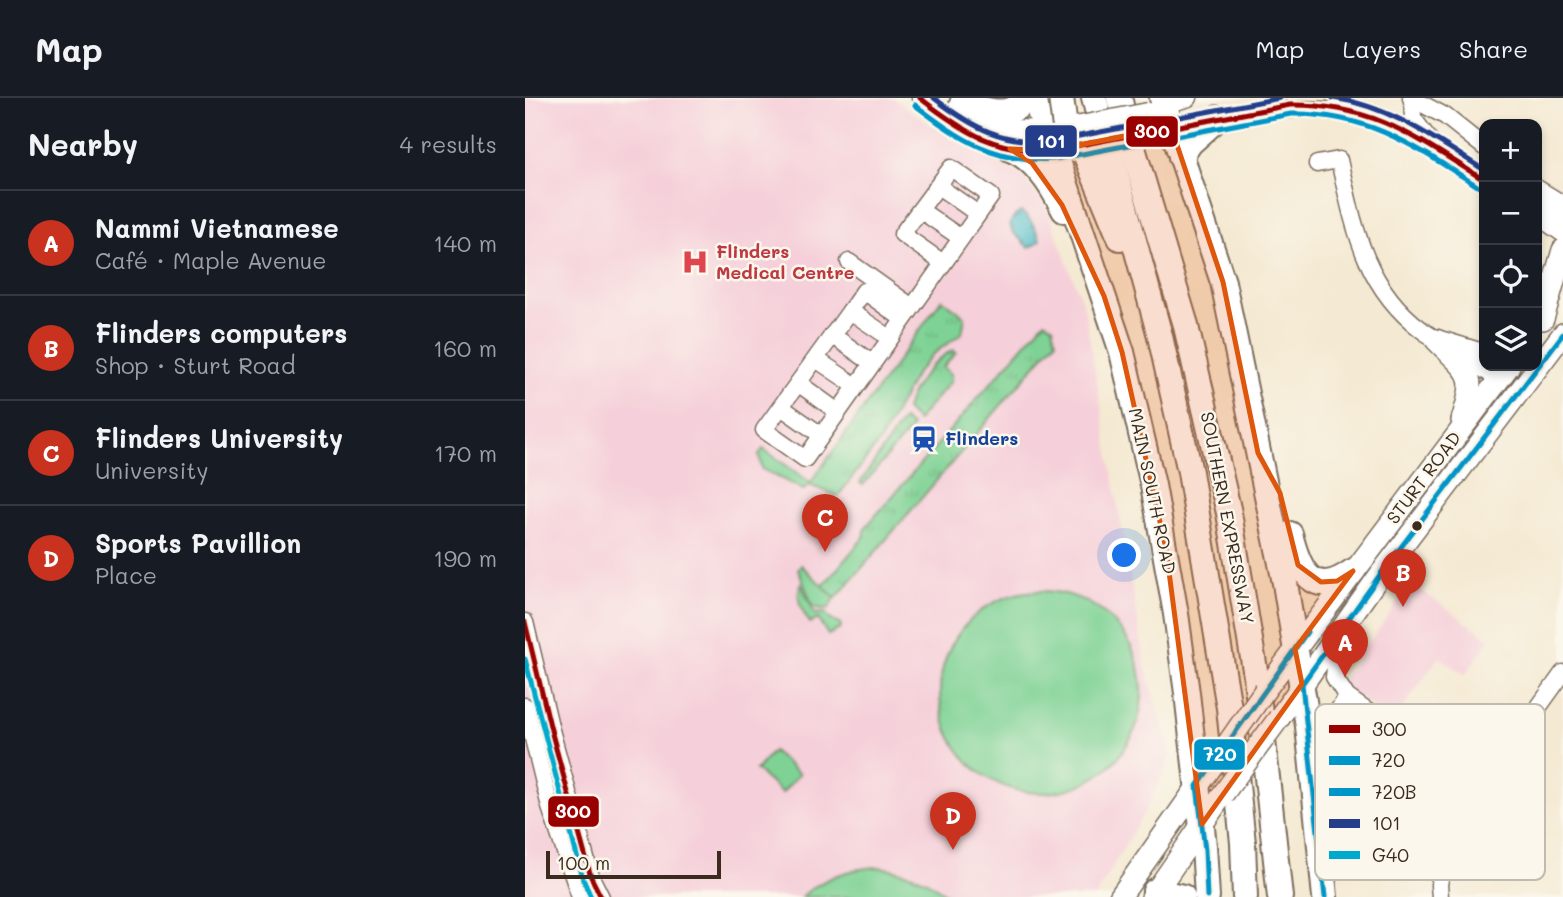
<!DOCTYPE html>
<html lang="en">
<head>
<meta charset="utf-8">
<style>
	:root { --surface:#171b24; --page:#242831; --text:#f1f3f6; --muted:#9ea1a6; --line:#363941; --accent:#c8321e }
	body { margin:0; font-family:Mali,sans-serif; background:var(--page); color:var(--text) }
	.controls { position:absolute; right:21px; top:21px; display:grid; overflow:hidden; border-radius:14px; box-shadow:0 4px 10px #0003 }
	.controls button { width:63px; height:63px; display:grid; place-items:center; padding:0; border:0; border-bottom:2px solid var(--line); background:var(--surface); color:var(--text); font:35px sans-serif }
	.scale { position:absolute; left:21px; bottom:18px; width:175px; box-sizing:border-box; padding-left:7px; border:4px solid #3b2a1e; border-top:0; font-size:19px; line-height:24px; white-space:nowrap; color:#3b2a1e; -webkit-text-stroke:5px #fbf7ec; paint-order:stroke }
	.you { position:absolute; left:600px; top:458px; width:24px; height:24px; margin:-18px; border:5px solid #fff; border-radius:50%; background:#1a73e8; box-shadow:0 0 0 10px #1a73e833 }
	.badge { display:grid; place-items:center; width:46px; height:46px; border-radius:50%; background:var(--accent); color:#fff; font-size:23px; font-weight:700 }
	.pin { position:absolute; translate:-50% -58px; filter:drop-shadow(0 2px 4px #0008) }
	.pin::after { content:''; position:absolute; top:37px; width:24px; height:21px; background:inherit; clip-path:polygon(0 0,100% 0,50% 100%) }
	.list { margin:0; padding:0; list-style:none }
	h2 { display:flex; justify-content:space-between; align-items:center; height:91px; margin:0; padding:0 28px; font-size:30px }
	h2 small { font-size:23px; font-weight:400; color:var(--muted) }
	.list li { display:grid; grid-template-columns:46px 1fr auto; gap:21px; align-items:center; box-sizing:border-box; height:105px; padding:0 28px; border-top:2px solid var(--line) }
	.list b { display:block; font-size:26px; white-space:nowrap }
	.list p { margin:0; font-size:23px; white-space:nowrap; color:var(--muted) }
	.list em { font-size:23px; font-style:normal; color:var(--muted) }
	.icon { flex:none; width:38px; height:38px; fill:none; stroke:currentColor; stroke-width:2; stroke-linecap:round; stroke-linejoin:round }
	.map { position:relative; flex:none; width:1038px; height:799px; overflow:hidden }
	header { display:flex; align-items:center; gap:42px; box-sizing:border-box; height:98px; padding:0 35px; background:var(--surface); border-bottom:2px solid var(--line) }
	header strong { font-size:33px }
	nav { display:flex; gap:38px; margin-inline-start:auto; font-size:24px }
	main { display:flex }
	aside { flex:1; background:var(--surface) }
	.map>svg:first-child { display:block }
	.built { fill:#f5cfd9 }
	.grass { fill:url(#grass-tufts); stroke:#5c7e59; stroke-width:2 }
	.green { fill:#7ed294; stroke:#5c7e59; stroke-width:2 }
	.water { fill:url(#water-ripples); stroke:#467474; stroke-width:2 }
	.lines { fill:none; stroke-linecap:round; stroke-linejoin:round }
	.minor-casing { stroke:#7c6d5d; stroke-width:19 }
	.major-casing { stroke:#7c6d5d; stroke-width:24 }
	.highway-casing { stroke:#7c6d5d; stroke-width:28 }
	.minor { stroke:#fff; stroke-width:16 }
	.major { stroke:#fff; stroke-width:21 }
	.highway { stroke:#fff; stroke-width:24 }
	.minor-bridge-casing { stroke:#7c6d5d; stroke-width:19; stroke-linecap:butt }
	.major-bridge-casing { stroke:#7c6d5d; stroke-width:24; stroke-linecap:butt }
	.highway-bridge-casing { stroke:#7c6d5d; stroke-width:28; stroke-linecap:butt }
	.minor-bridge { stroke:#fff; stroke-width:16 }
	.major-bridge { stroke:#fff; stroke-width:21 }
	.highway-bridge { stroke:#fff; stroke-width:24 }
	.bus-1-casing { stroke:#fbf7ec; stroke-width:10 }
	.bus-2-casing { stroke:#fbf7ec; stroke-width:10 }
	.bus-3-casing { stroke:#fbf7ec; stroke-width:10 }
	.bus-4-casing { stroke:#fbf7ec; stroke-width:10 }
	.bus-5-casing { stroke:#fbf7ec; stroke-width:10 }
	.bus-1 { stroke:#900; stroke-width:5 }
	.bus-2 { stroke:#0095c8; stroke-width:5 }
	.bus-3 { stroke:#0095c8; stroke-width:5 }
	.bus-4 { stroke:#243e8c; stroke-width:5 }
	.bus-5 { stroke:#00a9ce; stroke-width:5 }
	.marked { fill:#df570d; fill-opacity:0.2; stroke:#df570d; stroke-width:5; stroke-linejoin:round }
	.bus-dot { fill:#3b2a1e; stroke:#fbf7ec; stroke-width:2.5 }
	.labels { text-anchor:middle; stroke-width:5; stroke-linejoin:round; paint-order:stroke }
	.health-label { font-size:18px; font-weight:bold; fill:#be3a42; stroke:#fbf7ec; text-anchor:start }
	.transit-label { font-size:18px; font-weight:bold; fill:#164399; stroke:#fbf7ec; text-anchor:start }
	.street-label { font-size:18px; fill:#3b2a1e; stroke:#fbf7ec }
	.key { fill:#fbf7ec; stroke:#c1baae; stroke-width:2 }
	.key-label { font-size:19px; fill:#3b2a1e }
	.line-badge { stroke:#fbf7ec; stroke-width:2.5 }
	.badge-label { font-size:19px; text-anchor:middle; font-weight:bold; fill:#fff }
</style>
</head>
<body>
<header>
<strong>Map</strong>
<nav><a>Map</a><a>Layers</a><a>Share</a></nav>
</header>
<main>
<aside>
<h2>Nearby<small>4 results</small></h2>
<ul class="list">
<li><span class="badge">A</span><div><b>Nammi Vietnamese</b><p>Café · Maple Avenue</p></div><em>140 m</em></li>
<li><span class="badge">B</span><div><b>Flinders computers</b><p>Shop · Sturt Road</p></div><em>160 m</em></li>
<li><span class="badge">C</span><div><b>Flinders University</b><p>University</p></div><em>170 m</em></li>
<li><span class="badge">D</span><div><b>Sports Pavillion</b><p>Place</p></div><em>190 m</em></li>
</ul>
</aside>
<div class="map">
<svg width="1038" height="799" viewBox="0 0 1038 799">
	<defs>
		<pattern id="grass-tufts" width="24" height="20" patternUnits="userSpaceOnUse" patternTransform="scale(1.75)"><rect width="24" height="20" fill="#7ed294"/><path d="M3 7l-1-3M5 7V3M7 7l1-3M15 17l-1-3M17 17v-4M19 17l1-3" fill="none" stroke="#6eb47f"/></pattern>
		<pattern id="water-ripples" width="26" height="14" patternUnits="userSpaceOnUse" patternTransform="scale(1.75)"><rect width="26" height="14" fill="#51becb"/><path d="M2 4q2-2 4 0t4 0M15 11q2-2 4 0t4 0" fill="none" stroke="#449ba4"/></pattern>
	</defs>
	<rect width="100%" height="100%" fill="#fbf7ec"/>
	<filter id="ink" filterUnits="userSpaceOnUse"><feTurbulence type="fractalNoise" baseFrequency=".0143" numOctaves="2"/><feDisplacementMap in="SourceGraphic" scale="14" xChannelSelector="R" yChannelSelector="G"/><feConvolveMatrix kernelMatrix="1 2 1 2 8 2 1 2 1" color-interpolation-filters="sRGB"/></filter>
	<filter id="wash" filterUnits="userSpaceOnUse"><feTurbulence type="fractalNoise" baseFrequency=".00686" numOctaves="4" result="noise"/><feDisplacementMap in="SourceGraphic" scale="28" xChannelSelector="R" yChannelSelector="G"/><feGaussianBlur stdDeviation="1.57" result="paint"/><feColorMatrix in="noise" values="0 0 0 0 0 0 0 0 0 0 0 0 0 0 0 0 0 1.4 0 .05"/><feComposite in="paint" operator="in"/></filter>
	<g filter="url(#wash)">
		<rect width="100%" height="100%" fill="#f4e9d2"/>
		<g class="built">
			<path d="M0 0H368L402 25 495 76 507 90 522 112 559 209 621 571 647 656 620 713 570 799H0Z"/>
			<path d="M886 485 965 541 940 577 914 559 868 624 815 586Z"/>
		</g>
		<g class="grass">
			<path d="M417 201 440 219 437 235 407 257 390 277 355 343 313 398 284 387Z"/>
			<path d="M520 223 528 228 531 243 311 500 297 489 340 438 339 431Z"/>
			<path d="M428 252 431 254 418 269 426 276V283L392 323 381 312C386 289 407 263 428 252Z"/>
			<path d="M378 322 387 329 338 387 335 385Z"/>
		</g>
		<g class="green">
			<path d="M238 351 286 385 279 392 237 371 234 357Z"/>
			<path d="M276 467 310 500 303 511 291 510 287 506 273 471Z"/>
			<path d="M276 486 290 516 300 515 306 522 316 527 315 531 303 537 293 521 285 525C277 514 270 499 276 486Z"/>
			<circle cx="516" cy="594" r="101"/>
			<path d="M248 653 274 676 257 695 231 672Z"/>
			<path d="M354 769C380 773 404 780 424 799H276C299 779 323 771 354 769Z"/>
		</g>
		<path class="water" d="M496 114C507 122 511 131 515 143L504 150 487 133 485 125 491 117Z"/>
	</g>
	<g filter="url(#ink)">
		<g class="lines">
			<g class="minor-casing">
				<g id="minor">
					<path d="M395 0C439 33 477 63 535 51"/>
					<path d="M886 0 920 18 959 49"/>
					<path d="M887 0 888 20 906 44"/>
					<path d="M633 9 664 0"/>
					<path d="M456 17 489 30 529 31"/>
					<path d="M640 30C711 17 787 0 858 21 893 36 926 62 959 82"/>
					<path d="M792 66 814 62C829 128 839 189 897 232 910 242 925 248 938 257 950 265 962 274 974 282"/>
					<path d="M413 88 453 116"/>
					<path d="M1012 90 1038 106"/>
					<path d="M1012 102 1038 122"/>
					<path d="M395 112 436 140"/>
					<path d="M1012 118 1038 136"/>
					<path d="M324 164 387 209"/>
					<path d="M325 213 339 193 378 221"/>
					<path d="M307 237 347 265"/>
					<path d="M365 240 325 213 239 332 280 361 466 98 426 70 377 136 418 165"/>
					<path d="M291 261 331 288"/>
					<path d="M273 285 313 314"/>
					<path d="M256 309 296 337"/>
					<path d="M0 524 26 632 66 779 76 799"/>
					<path d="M814 537 809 579 822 599 954 692"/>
					<path d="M0 608 25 709 55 799"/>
					<path d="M809 618 822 599"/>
					<path d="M915 799 914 787 919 758 930 731 954 692 1038 575"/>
				</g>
			</g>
			<g class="major-casing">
				<g id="major">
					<path d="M1018 221 1038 152"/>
					<path d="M911 242C945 277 953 273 937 322"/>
					<path d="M913 243 959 257"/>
					<path d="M740 592 984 268"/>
					<path d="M754 620 857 474 1038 236"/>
					<path d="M595 799 692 661"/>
					<path d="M627 799 698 696"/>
				</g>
			</g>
			<g class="highway-casing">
				<g id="highway">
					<path d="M509 0 534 66 597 254 628 387 651 516 662 595 679 748 682 799"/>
					<path d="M569 0 572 11"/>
					<path d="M594 0 596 7"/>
					<path d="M637 0 698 184 760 485 783 628 800 799"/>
					<path d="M437 6C459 11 487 23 501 0"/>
					<path d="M608 50 660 224 704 415 731 578 755 799"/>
					<path d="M485 51C510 60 528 90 539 112"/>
					<path d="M585 54 635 238 665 374 704 610 718 745 720 799"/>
					<path d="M561 58 595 140"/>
					<path d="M656 59 665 45 693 20"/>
					<path d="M765 436C774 472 787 503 828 473"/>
					<path d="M630 793 658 799"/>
				</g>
			</g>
			<use href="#minor" class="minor"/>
			<use href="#major" class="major"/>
			<use href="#highway" class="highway"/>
			<g class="minor-bridge-casing">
				<g id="minor-bridge">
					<path d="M540 29 623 13"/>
					<path d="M546 48 628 32"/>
				</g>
			</g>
			<g class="major-bridge-casing">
				<g id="major-bridge">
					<path d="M692 661 740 592"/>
					<path d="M698 696 754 620"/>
				</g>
			</g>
			<g class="highway-bridge-casing">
				<path id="highway-bridge" d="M536 0 540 29"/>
			</g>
			<use href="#minor-bridge" class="minor-bridge"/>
			<use href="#major-bridge" class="major-bridge"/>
			<use href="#highway-bridge" class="highway-bridge"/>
			<g class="bus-1-casing">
				<g id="bus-1">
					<path d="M395 0C439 34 471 55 529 52L765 7C848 6 892 40 959 82"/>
					<path d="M0 524 26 632 66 779 76 799"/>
				</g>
			</g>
			<g class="bus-2-casing">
				<g id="bus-2">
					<path d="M682 799 680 752 672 688 782 534"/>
					<path d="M800 799 777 586 857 474 1038 236"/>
				</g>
			</g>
			<g class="bus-3-casing">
				<path id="bus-3" d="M390 7C436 42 470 65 531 61L766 16C844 15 891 49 954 89"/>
			</g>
			<g class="bus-4-casing">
				<g id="bus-4">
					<path d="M409 0C448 30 478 46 528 43L755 0"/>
					<path d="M808 0C865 8 912 42 959 72"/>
				</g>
			</g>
			<g class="bus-5-casing">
				<path id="bus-5" d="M0 561 58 781 66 799"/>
			</g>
			<use href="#bus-1" class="bus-1"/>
			<use href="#bus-2" class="bus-2"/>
			<use href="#bus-3" class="bus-3"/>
			<use href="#bus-4" class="bus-4"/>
			<use href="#bus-5" class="bus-5"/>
		</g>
	</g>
	<path class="marked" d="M646 29 698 184 733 355 755 395 773 467 796 484 812 483 828 473 770 551 777 586 677 726 641 451 597 254 579 198 537 107 507 65 485 51 529 52Z"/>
	<defs>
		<g id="hospital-bare" transform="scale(2.1)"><path d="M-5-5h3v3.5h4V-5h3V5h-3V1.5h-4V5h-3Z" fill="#e0444e" stroke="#fbf7ec" stroke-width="2.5" paint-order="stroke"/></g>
		<g id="station-bare" transform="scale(2.1)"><path d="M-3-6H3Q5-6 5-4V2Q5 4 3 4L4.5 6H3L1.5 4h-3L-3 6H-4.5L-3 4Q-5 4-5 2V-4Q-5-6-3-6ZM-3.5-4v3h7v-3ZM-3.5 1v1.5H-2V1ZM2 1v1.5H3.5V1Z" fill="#1a4fb4" stroke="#fbf7ec" stroke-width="2.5" paint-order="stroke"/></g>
	</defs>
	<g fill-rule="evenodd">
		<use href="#hospital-bare" x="170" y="164"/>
		<use href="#station-bare" x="399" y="341"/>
	</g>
	<circle class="bus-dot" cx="892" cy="428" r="6"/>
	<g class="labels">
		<g class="health-label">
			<text x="191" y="160">Flinders<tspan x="191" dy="21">Medical Centre</tspan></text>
		</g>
		<g class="transit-label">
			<text x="420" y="347">Flinders</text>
		</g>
		<g class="street-label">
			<text transform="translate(899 380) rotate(-53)" y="6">STURT ROAD</text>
			<text transform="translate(627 393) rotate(78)" y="6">MAIN SOUTH ROAD</text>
			<text transform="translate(702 420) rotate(79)" y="6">SOUTHERN EXPRESSWAY</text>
		</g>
	</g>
	<rect x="790" y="606" width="230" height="176" rx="10" class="key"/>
	<rect x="804" y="627" width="31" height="8" fill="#900"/>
	<rect x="804" y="658" width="31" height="9" fill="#0095c8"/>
	<rect x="804" y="690" width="31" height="8" fill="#0095c8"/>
	<rect x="804" y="721" width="31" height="9" fill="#243e8c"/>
	<rect x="804" y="753" width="31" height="8" fill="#00a9ce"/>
	<g class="key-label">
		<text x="847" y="638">300</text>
		<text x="847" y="669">720</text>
		<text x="847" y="701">720B</text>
		<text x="847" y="732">101</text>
		<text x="847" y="764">G40</text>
	</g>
	<g class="line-badge">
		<rect x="600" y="17" width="54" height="33" rx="7" fill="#900"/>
		<rect x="499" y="26" width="54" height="34" rx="7" fill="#243e8c"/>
		<rect x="668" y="640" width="53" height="33" rx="7" fill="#0095c8"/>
		<rect x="22" y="697" width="53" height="33" rx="7" fill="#900"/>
	</g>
	<g class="badge-label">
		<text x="627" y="40">300</text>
		<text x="526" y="50">101</text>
		<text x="695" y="663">720</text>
		<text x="48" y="720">300</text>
	</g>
</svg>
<div class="controls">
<button>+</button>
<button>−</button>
<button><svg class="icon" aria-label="locate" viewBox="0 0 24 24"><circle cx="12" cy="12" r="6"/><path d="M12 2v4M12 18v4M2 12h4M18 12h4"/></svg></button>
<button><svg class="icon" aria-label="layers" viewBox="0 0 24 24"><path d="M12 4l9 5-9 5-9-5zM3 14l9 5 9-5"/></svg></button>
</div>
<div class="scale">100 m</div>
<div class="you"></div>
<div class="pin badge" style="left:820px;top:579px">A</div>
<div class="pin badge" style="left:878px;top:509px">B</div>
<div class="pin badge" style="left:300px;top:454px">C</div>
<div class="pin badge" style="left:428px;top:752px">D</div>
</div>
</main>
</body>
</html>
